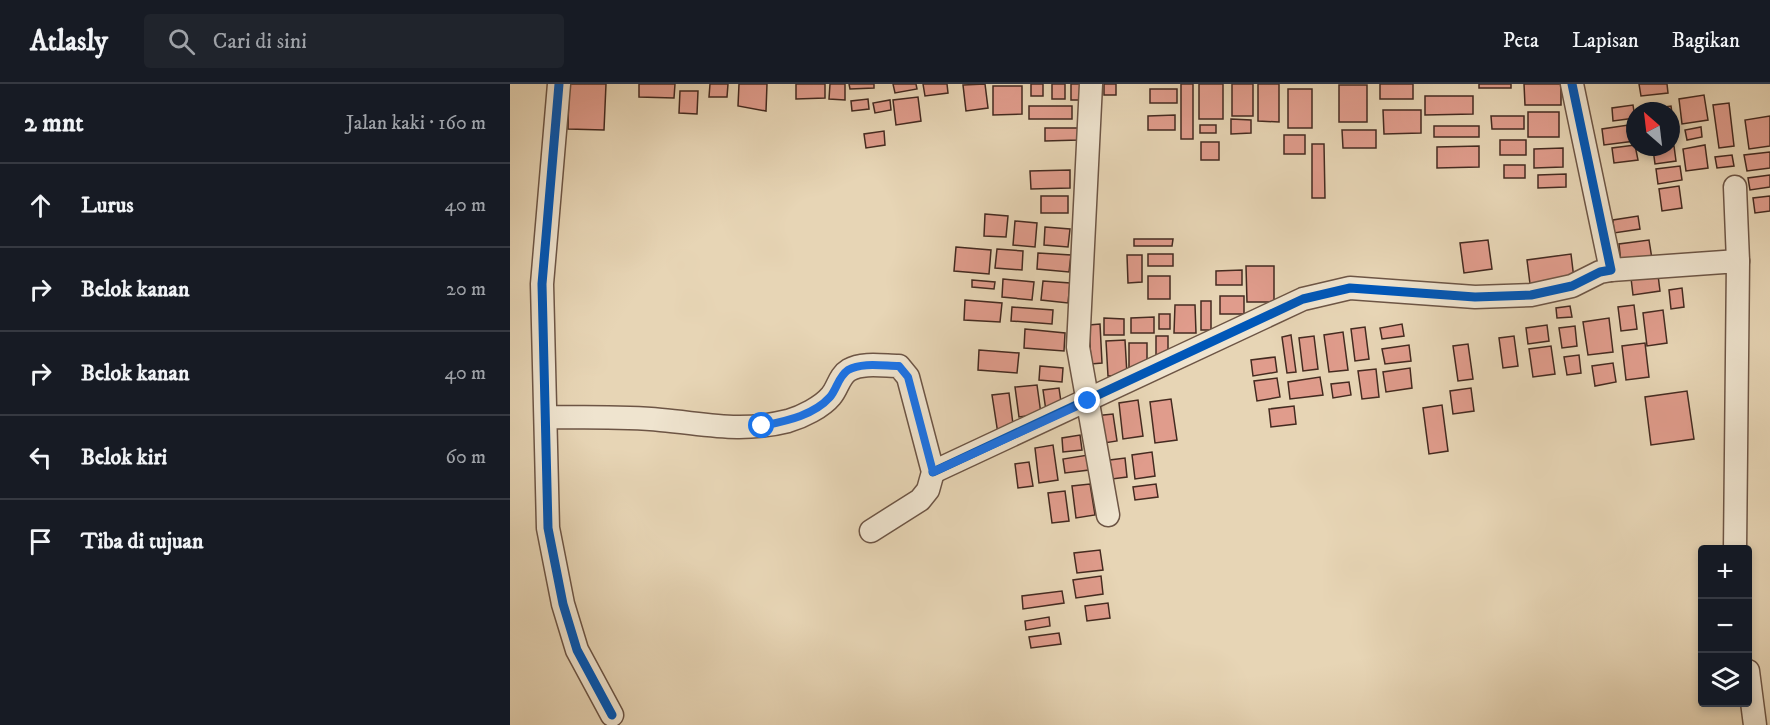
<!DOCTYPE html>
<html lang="id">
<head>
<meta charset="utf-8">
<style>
	:root { --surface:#171b24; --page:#20242c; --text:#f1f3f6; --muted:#9ea1a6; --line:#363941 }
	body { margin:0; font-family:"IM FELL DW Pica",serif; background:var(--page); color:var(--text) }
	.controls { position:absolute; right:18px; bottom:18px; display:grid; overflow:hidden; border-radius:6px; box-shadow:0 3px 9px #0003 }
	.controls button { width:54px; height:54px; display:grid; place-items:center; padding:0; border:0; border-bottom:2px solid var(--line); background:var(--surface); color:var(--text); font:30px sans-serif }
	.compass { position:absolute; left:1116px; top:18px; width:54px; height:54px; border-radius:50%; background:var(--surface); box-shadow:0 3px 9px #0003; rotate:332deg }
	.stop { position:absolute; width:18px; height:18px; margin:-14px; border:4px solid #1a73e8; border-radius:50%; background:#fff }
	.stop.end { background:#1a73e8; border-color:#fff; box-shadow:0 2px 6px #0008 }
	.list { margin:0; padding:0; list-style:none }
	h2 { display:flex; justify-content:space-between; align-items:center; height:78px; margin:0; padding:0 24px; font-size:26px }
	h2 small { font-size:20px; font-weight:400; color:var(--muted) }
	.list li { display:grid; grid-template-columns:39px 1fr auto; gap:18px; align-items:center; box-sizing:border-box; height:84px; padding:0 24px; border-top:2px solid var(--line) }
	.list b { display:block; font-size:22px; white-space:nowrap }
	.list em { font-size:20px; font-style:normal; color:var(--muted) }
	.icon { flex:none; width:33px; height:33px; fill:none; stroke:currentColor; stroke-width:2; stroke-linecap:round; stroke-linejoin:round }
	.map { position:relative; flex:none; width:1260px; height:641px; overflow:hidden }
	header { display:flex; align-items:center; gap:36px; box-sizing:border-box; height:84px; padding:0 30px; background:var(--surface); border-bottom:2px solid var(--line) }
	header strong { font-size:28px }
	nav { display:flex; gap:33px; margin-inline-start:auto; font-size:21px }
	.search { width:420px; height:54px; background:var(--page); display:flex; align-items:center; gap:15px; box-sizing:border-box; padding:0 21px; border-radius:6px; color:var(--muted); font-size:22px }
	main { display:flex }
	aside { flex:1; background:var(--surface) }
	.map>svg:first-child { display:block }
	.building { fill:#e09c8c; stroke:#442a20; stroke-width:1.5 }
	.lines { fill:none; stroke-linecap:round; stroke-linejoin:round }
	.minor-casing { stroke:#6d5545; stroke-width:25 }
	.minor { stroke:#efe4cf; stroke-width:22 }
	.cycleway-casing { stroke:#efe4cf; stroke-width:13 }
	.cycleway { stroke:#0057b8; stroke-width:9 }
	.route { stroke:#1a73e8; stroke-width:8 }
</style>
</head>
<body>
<header>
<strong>Atlasly</strong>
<div class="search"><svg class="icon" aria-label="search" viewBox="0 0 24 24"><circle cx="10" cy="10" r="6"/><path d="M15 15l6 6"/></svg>Cari di sini</div>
<nav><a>Peta</a><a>Lapisan</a><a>Bagikan</a></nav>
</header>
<main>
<aside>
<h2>2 mnt<small>Jalan kaki · 160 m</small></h2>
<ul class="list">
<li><svg class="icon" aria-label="ahead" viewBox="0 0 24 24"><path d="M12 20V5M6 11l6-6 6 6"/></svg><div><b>Lurus</b></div><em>40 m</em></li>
<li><svg class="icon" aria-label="right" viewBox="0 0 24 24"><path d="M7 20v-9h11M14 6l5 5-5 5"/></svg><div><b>Belok kanan</b></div><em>20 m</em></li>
<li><svg class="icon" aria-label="right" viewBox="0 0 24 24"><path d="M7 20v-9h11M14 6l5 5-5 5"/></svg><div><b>Belok kanan</b></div><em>40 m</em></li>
<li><svg class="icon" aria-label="left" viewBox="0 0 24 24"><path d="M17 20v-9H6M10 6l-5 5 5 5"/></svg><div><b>Belok kiri</b></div><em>60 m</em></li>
<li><svg class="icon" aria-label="arrive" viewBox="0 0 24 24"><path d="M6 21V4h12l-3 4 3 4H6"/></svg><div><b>Tiba di tujuan</b></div></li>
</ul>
</aside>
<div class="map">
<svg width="1260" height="641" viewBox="0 0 1260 641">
	<rect width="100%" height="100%" fill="#e7d5b5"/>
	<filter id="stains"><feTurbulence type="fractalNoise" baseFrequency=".00333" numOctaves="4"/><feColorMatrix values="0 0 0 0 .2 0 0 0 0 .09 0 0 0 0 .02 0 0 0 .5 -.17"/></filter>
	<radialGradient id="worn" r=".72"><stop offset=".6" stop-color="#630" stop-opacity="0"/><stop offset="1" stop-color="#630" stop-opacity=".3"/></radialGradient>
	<g class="building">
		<path d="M59 0H96L94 46 58 45Z"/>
		<path d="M129 0H165L164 14 129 13Z"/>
		<path d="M200 0H218L217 13H199Z"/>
		<path d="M229 0H257L256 27 228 22Z"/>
		<path d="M286 0H315V14L286 15Z"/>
		<path d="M320 0H335V16L319 15Z"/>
		<path d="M339 0H364V4L340 5Z"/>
		<path d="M383 0H406L407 5 385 9Z"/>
		<path d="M413 0H437L438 9 415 12Z"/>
		<path d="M475 0 478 24 456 27 453 1Z"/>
		<rect x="521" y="0" width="12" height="12"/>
		<rect x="542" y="0" width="13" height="15"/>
		<rect x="561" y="0" width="19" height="16"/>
		<rect x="594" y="0" width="12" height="11"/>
		<rect x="671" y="0" width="12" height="55"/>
		<rect x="689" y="0" width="24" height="35"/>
		<rect x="722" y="0" width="21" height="32"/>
		<path d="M748 0H769V38L748 37Z"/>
		<rect x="870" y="0" width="33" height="15"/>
		<rect x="969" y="0" width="32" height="4"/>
		<path d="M1014 0H1051V21H1015Z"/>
		<path d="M1129 0H1157L1158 9 1131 12Z"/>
		<rect x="829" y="1" width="28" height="37"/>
		<path d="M483 2H512V30L483 31Z"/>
		<rect x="640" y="5" width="27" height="14"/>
		<rect x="778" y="5" width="24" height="39"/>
		<path d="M170 7H188L187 30 169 29Z"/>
		<path d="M1194 11 1198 36 1172 40 1169 15Z"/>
		<path d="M915 12H963V30L915 31Z"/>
		<path d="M408 13 411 37 386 41 383 16Z"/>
		<path d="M358 15 359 25 342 27 341 17Z"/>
		<path d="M380 16 381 26 365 29 363 19Z"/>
		<path d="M1219 19 1224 62 1209 64 1203 21Z"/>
		<path d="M1123 21 1125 34 1103 37 1102 24Z"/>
		<rect x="519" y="22" width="43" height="13"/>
		<path d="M1161 22 1165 51 1161 52V27H1140V25Z"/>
		<path d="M873 26H911V49L874 50Z"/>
		<rect x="1018" y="28" width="31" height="25"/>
		<path d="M665 31V46H638V32Z"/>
		<path d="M981 32H1014V45H982Z"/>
		<path d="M1260 32V62L1239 65 1235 36Z"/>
		<path d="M721 35 741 36V49L721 50Z"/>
		<path d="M1125 40V57L1094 61 1092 45Z"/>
		<rect x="690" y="41" width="16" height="8"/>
		<rect x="924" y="42" width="45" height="11"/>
		<path d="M1191 43 1192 53 1177 56 1175 46Z"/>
		<path d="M535 44H569V56L535 57Z"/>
		<path d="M832 46H866V64H833Z"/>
		<path d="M374 47 375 61 356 64 354 50Z"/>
		<rect x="774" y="51" width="21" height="19"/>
		<rect x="990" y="56" width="26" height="15"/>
		<rect x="691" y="58" width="18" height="18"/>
		<path d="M802 60H814L815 114H802Z"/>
		<path d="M1125 61 1128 76 1104 79 1102 64Z"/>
		<path d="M1195 61 1198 84 1176 87 1173 65Z"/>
		<path d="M969 62V83L927 84V63Z"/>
		<path d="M1164 62 1166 77 1145 80 1143 65Z"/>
		<path d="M1053 64V83L1024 84V65Z"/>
		<path d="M1260 68V84L1237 87 1234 71Z"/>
		<path d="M1222 71 1224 82 1207 84 1205 73Z"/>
		<rect x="994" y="81" width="21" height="13"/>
		<path d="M1170 82 1172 96 1148 100 1146 85Z"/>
		<path d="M560 86V104L521 105 520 87Z"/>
		<path d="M1056 90V103L1028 104V91Z"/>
		<path d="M1260 91V103L1240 106 1238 94Z"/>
		<path d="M1169 102 1172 124 1152 127 1149 105Z"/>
		<rect x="531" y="112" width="27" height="17"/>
		<path d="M1260 112V127L1245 129 1243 114Z"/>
		<path d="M475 130 498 132 496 153 474 152Z"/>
		<path d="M1128 132 1130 145 1104 149 1103 136Z"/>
		<path d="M505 137 527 139 525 163 503 161Z"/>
		<path d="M535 143 560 145 558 163 534 161Z"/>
		<path d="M624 155H663L662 162H624Z"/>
		<path d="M978 156 982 185 954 189 950 159Z"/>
		<path d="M1139 156 1142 175 1111 179 1109 160Z"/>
		<path d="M446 163 481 166 479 190 444 187Z"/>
		<path d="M487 165 513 167 512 186 485 184Z"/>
		<path d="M528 169 561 171 559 188 527 185Z"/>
		<rect x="638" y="170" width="25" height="12"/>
		<path d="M1061 170 1064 195 1020 200 1017 176Z"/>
		<path d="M617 171H632V198L618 199Z"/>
		<path d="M736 182H764V218H737Z"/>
		<path d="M732 186V201H706V187Z"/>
		<path d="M1148 191 1150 207 1123 211 1121 194Z"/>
		<rect x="638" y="192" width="22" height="23"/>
		<path d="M493 195 524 198 522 216 492 213Z"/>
		<path d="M462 196 485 198 484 205 462 203Z"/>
		<path d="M533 197 560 199 558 219 531 216Z"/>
		<path d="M1172 204 1174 223 1161 225 1159 206Z"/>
		<rect x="710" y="212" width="24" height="18"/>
		<path d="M455 216 492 219 490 238 454 236Z"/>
		<rect x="691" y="217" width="10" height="29"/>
		<path d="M665 221H685L686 249H664Z"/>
		<path d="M1124 221 1127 245 1111 247 1108 223Z"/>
		<path d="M1060 222 1062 233 1047 234 1046 224Z"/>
		<path d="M502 223 543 226 542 240 501 237Z"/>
		<path d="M1153 226 1157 259 1137 262 1133 229Z"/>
		<rect x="649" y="230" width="11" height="15"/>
		<path d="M644 233V249H621V234Z"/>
		<path d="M594 234 614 235V251H594Z"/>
		<path d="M1099 234 1103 268 1078 271 1073 238Z"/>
		<path d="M590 240 592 279 581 280 579 241Z"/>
		<path d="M892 240 894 252 872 255 870 244Z"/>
		<path d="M1037 241 1039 257 1018 260 1016 244Z"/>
		<path d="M1065 242 1067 262 1052 264 1049 244Z"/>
		<path d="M855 243 859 275 845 277 841 245Z"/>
		<path d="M515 245 555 249 554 267 514 264Z"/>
		<path d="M833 248 838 286 819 288 814 251Z"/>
		<path d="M781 251 786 288 777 289 772 253Z"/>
		<rect x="646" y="252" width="12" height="25"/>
		<path d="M804 252 808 285 793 287 789 254Z"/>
		<path d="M1004 252 1008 282 993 284 989 254Z"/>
		<path d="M615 256 617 291 598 292 596 257Z"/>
		<rect x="619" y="259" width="18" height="26"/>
		<path d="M1135 259 1139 293 1116 296 1112 262Z"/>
		<path d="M958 260 963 295 948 297 943 262Z"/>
		<path d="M899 261 901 277 875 280 872 265Z"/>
		<path d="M1041 262 1045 290 1023 293 1019 265Z"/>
		<path d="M469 266 509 269 507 289 468 286Z"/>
		<path d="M1069 271 1071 289 1057 291 1054 273Z"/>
		<path d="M765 273 767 288 743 292 741 276Z"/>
		<path d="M1103 279 1106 298 1085 302 1082 282Z"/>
		<path d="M530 282 553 284 552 298 529 296Z"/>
		<path d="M900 284 902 304 876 308 873 288Z"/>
		<path d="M866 285 869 313 852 315 848 287Z"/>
		<path d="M810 293 813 311 780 315 778 298Z"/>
		<path d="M767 294 770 313 747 317 744 297Z"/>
		<path d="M839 298 841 311 823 314 821 300Z"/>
		<path d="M527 301 531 330 509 333 505 303Z"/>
		<path d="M549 304 552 325 536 327 533 306Z"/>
		<path d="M961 304 964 327 943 330 940 307Z"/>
		<path d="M1177 307 1184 355 1141 361 1135 313Z"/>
		<path d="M499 309 504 348 488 350 482 311Z"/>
		<path d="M661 315 667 356 645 359 640 318Z"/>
		<path d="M628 316 633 352 613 355 609 319Z"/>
		<path d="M932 321 938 367 919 370 913 324Z"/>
		<path d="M784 322 786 340 761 343 759 325Z"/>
		<path d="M603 330 607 357 588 360 584 332Z"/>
		<path d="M570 351 572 366 553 368 552 354Z"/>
		<path d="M543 361 548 396 529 399 525 364Z"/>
		<path d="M642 368 645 392 625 395 622 371Z"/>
		<path d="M578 371 579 386 555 389 553 375Z"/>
		<path d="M615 374 617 393 602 395 600 376Z"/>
		<path d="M519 378 523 402 508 404 505 380Z"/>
		<path d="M580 400 585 431 566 434 562 402Z"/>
		<path d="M646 400 648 413 625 416 623 403Z"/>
		<path d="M555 407 559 437 542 439 538 409Z"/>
		<path d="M590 466 593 486 567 489 564 469Z"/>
		<path d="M591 492 593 510 566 514 563 496Z"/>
		<path d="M552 507 554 519 513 525 512 512Z"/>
		<path d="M598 519 600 534 577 537 575 522Z"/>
		<path d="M539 533 540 542 516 546 515 537Z"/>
		<path d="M549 549 551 560 521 564 519 553Z"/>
	</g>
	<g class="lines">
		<g class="minor-casing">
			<g id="minor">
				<path d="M49 0 32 200 38 444 53 520 67 566 102 631"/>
				<path d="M581 0 568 263 598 431"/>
				<path d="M1225 103 1228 177"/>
				<path d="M1101 186 1228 177 1225 466"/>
				<path d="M36 333C74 334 113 332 151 336 197 340 230 349 278 337 292 333 312 323 321 312 328 304 329 292 339 286 353 278 374 282 389 282L398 293 423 388 418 406 410 416 361 447"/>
				<path d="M423 388 793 215 840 204 965 213 1021 211 1062 202 1090 188 1101 186 1062 0"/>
				<path d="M1238 587 1245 641"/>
			</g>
		</g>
		<use href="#minor" class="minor"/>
		<g class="cycleway-casing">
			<g id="cycleway">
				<path d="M49 0 32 200 38 444 53 520 67 566 102 631"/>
				<path d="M423 388 793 215 840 204 965 213 1021 211 1062 202 1090 188 1101 186 1062 0"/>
			</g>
		</g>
		<use href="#cycleway" class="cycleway"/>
	</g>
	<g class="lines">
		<path class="route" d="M252 342C275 337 303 332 320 313 327 305 328 293 338 286 352 278 374 282 389 282L398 293 423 388 578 317"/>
	</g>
	<rect width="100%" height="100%" filter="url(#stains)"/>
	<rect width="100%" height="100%" fill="url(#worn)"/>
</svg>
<div class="controls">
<button>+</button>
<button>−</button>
<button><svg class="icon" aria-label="layers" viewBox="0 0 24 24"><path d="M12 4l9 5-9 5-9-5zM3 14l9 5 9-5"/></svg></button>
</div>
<svg class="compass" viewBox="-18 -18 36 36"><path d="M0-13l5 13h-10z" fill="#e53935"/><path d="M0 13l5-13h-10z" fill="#9ea1a6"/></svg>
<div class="stop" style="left:252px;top:342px"></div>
<div class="stop end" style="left:578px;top:317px"></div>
</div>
</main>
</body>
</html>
